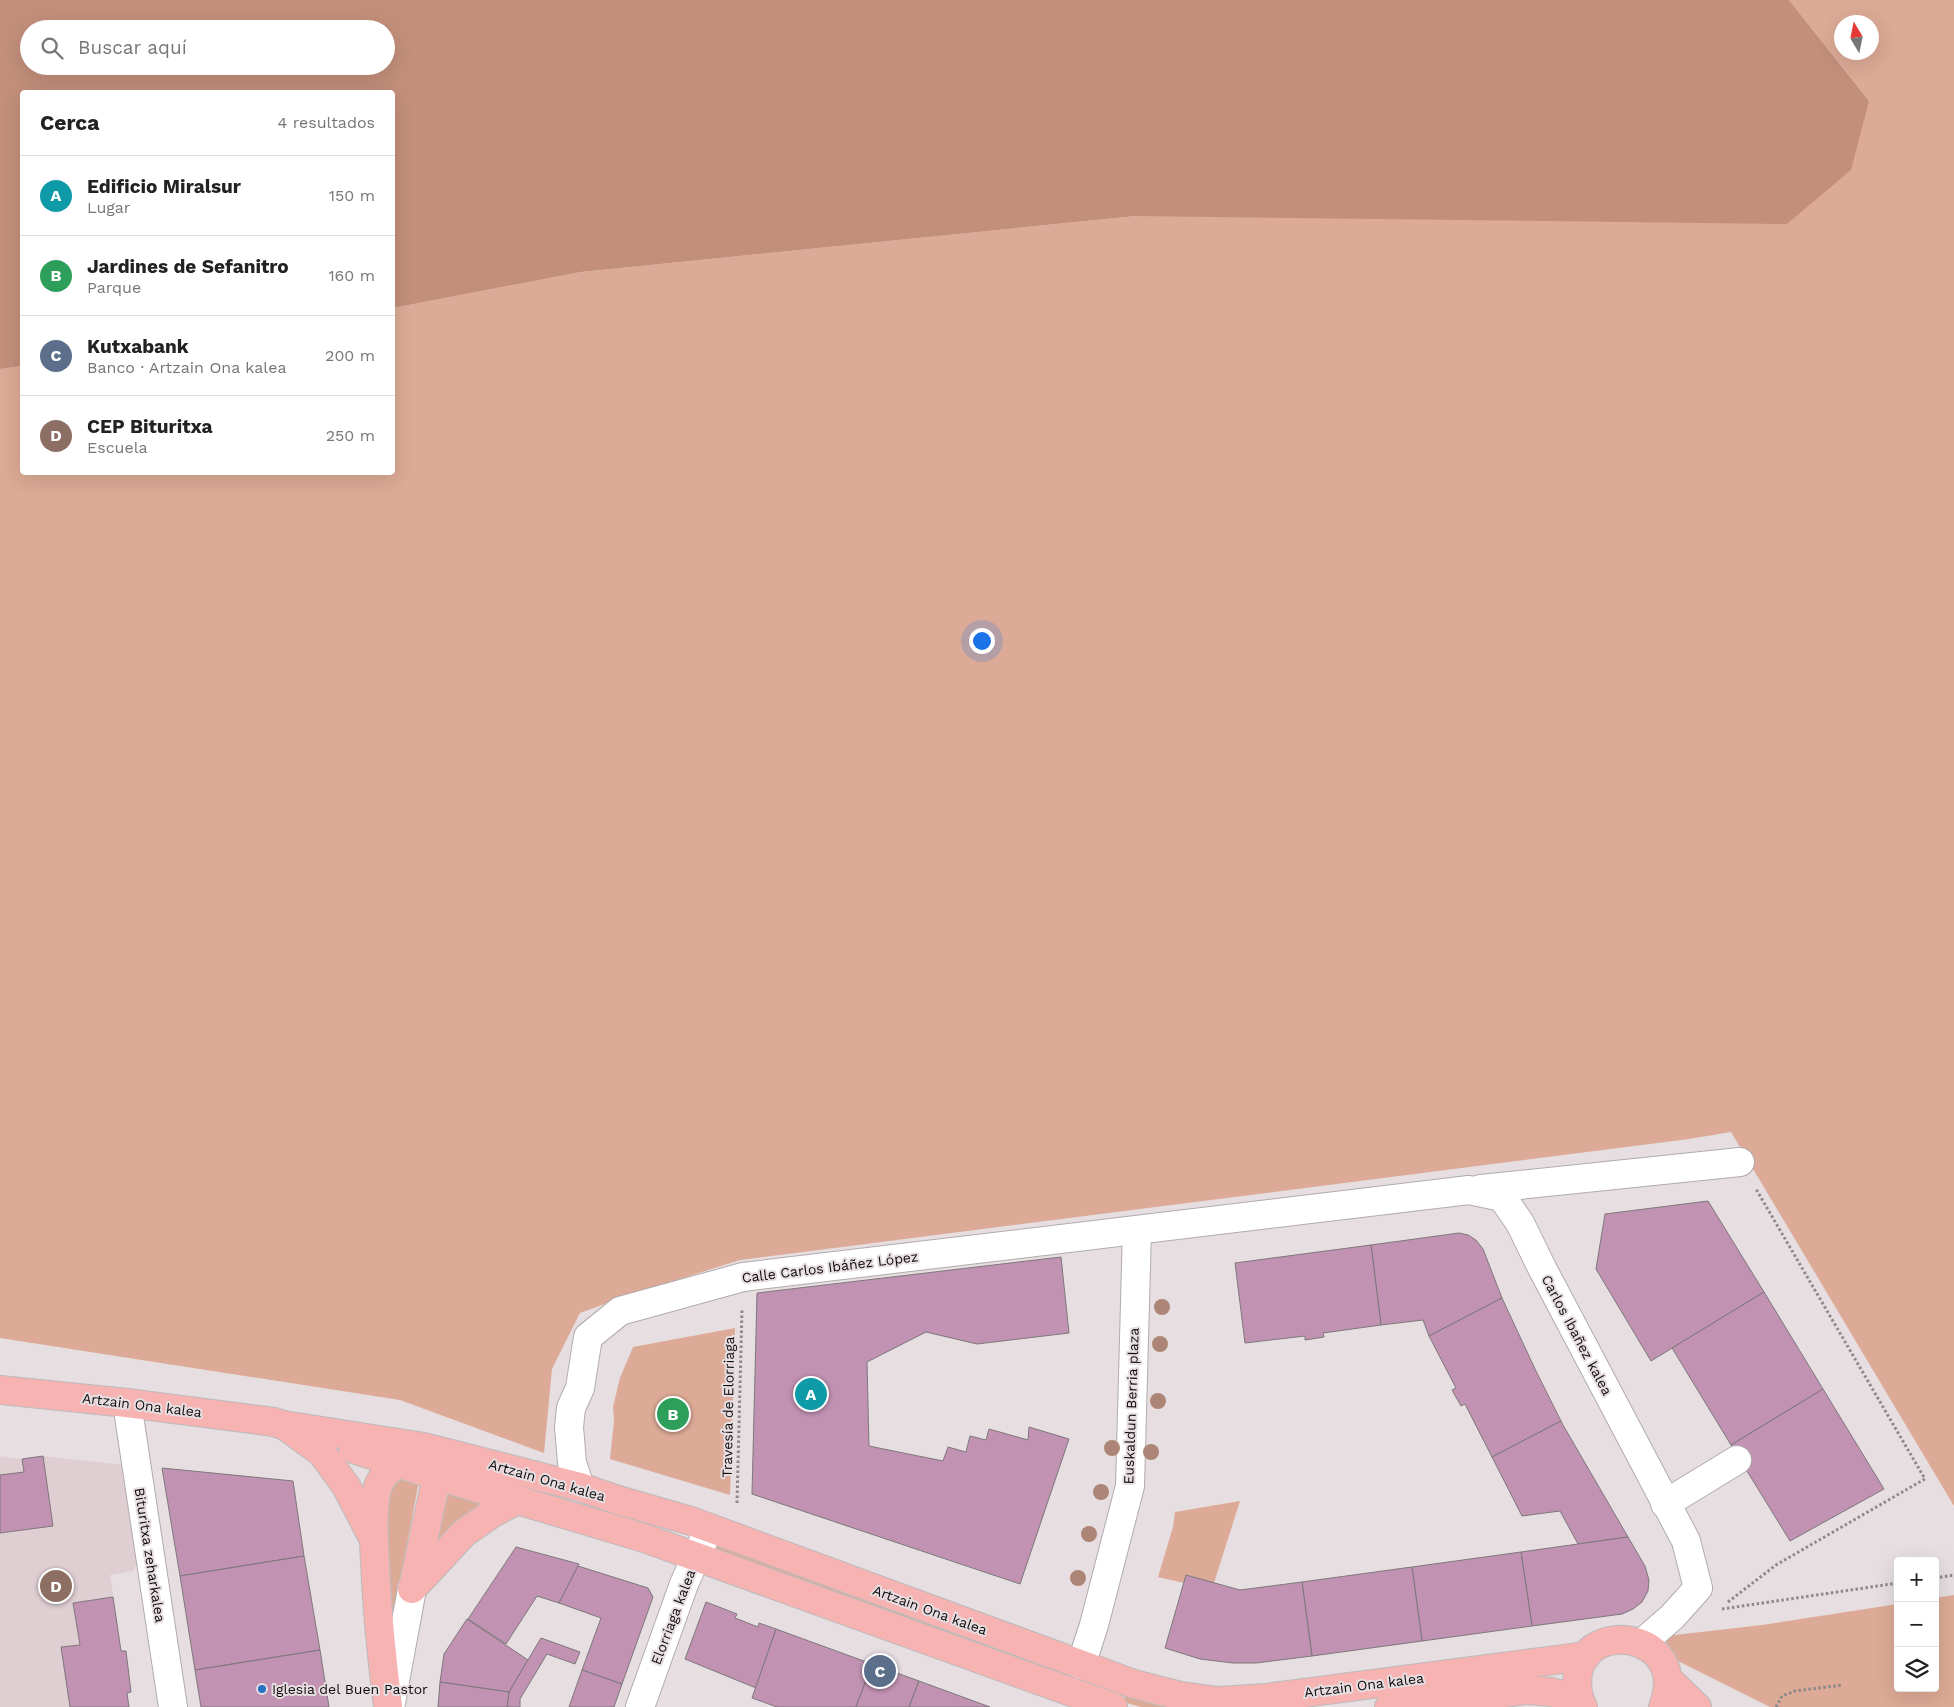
<!DOCTYPE html>
<html lang="es">
<head>
<meta charset="utf-8">
<style>
	:root { --surface:#fff; --page:#f2f2f2; --text:#222; --muted:#767676; --line:#e0e0e0; --accent:#2572c2 }
	body { margin:0; font-family:"Work Sans",sans-serif; background:var(--page); color:var(--text) }
	.controls { position:absolute; right:15px; bottom:15px; display:grid; overflow:hidden; border-radius:5px; box-shadow:0 5px 20px #0002 }
	.controls button { width:45px; height:45px; display:grid; place-items:center; padding:0; border:0; border-bottom:1px solid var(--line); background:var(--surface); color:var(--text); font:25px sans-serif }
	.compass { position:absolute; left:1834px; top:15px; width:45px; height:45px; border-radius:50%; background:var(--surface); box-shadow:0 5px 20px #0002; rotate:350deg }
	.you { position:absolute; left:981px; top:640px; width:18px; height:18px; margin:-12px; border:4px solid #fff; border-radius:50%; background:#1a73e8; box-shadow:0 0 0 8px #1a73e833 }
	.badge { display:grid; place-items:center; width:32px; height:32px; border-radius:50%; background:var(--accent); color:#fff; font-size:16px; font-weight:700 }
	.pin { position:absolute; translate:-50% -50%; border:2px solid #fff; box-shadow:0 1px 5px #0006 }
	.list { margin:0; padding:0; list-style:none }
	h2 { display:flex; justify-content:space-between; align-items:center; height:65px; margin:0; padding:0 20px; font-size:21px }
	h2 small { font-size:16px; font-weight:400; color:var(--muted) }
	.list li { display:grid; grid-template-columns:32px 1fr auto; gap:15px; align-items:center; box-sizing:border-box; height:80px; padding:0 20px; border-top:1px solid var(--line) }
	.list b { display:block; font-size:19px; white-space:nowrap }
	.list p { margin:0; font-size:16px; white-space:nowrap; color:var(--muted) }
	.list em { font-size:16px; font-style:normal; color:var(--muted) }
	.icon { flex:none; width:28px; height:28px; fill:none; stroke:currentColor; stroke-width:2; stroke-linecap:round; stroke-linejoin:round }
	.map { position:relative; flex:none; width:1954px; height:1707px; overflow:hidden }
	.search { position:absolute; background:var(--surface); box-shadow:0 5px 20px #0002; left:20px; top:20px; width:375px; height:55px; display:flex; align-items:center; gap:12px; box-sizing:border-box; padding:0 18px; border-radius:28px; color:var(--muted); font-size:19px }
	.panel { position:absolute; background:var(--surface); box-shadow:0 5px 20px #0002; left:20px; top:90px; width:375px; height:385px; border-radius:5px }
	.map>svg:first-child { display:block }
	.built { fill:#dfcfd3 }
	.green { fill:#dcaa96; fill-rule:evenodd }
	.forest { fill:#c38f7b; fill-rule:evenodd }
	.building { fill:#c192b2; stroke:#7d787b }
	.lines { fill:none; stroke-linecap:round; stroke-linejoin:round }
	.minor-casing { stroke:#b2abad; stroke-width:30 }
	.major-casing { stroke:#bcbbbb; stroke-width:30 }
	.path { stroke:#8d8889; stroke-width:3; stroke-dasharray:2.5 2.5; stroke-linecap:butt }
	.minor { stroke:#fff; stroke-width:28 }
	.major { stroke:#f7b2b2; stroke-width:28 }
	.tree { fill:#ad8576 }
	.poi-dot { fill:#2572c2; stroke:#e6dee0; stroke-width:2 }
	.labels { text-anchor:middle; stroke-width:4; stroke-linejoin:round; paint-order:stroke }
	.street-label { font-size:14px; fill:#0f0c0d; stroke:#e6dee0 }
	.poi-label { font-size:14px; fill:#0f0c0d; stroke:#e6dee0; text-anchor:start }
</style>
</head>
<body>
<div class="map">
<svg width="1954" height="1707" viewBox="0 0 1954 1707">
	<rect width="100%" height="100%" fill="#e6dee0"/>
	<path class="built" d="M0 1456 22 1459 43 1456 124 1465 144 1552 133 1571 110 1575 121 1651H126L131 1692 127 1693 129 1707H0Z"/>
	<g class="green">
		<path d="M1789 0H1954V1506L1731 1132 1689 1139 740 1260 632 1294 580 1313 552 1369 544 1453 400 1400 0 1338V369L22 366V472H392L393 308 581 272 1136 216 1869 101ZM1842 22H1872V52H1842Z"/>
		<path d="M735 1328 730 1495 610 1459 614 1421 613 1407 620 1378 633 1347Z"/>
		<path d="M409 1473 418 1486 390 1635 384 1535 390 1489Z"/>
		<path d="M449 1491 484 1500 433 1545Z"/>
		<path d="M1240 1501 1214 1583 1187 1575 1184 1583 1158 1577 1173 1527 1175 1512Z"/>
		<path d="M718 1540 1064 1668 1058 1679 714 1554Z"/>
		<path d="M1954 1595V1707H1770L1668 1656 1666 1636 1762 1625 1898 1604V1688H1935V1598Z"/>
		<path d="M1128 1690 1193 1707H1141L1123 1702Z"/>
	</g>
	<path class="forest" d="M0 0H1789L1869 101 1851 170 1787 224 1136 216 581 272 393 308 392 92H22V366L0 369ZM29 29H386V66H29Z"/>
	<g class="building">
		<path d="M1708 1201 1764 1292 1651 1361 1596 1269 1605 1214Z"/>
		<path d="M1459 1233 1468 1235 1476 1240 1483 1249 1502 1298 1429 1336 1423 1320 1381 1325 1371 1245Z"/>
		<path d="M1371 1245 1381 1325 1323 1333 1324 1337 1305 1340V1336L1245 1343 1235 1263Z"/>
		<path d="M1061 1257 1069 1333 977 1344 926 1332 867 1362 869 1446 943 1461 948 1447 966 1452 970 1436 986 1440 989 1429 1028 1440 1029 1427 1069 1439 1020 1584 752 1494 757 1293Z"/>
		<path d="M1764 1292 1823 1389 1731 1445 1672 1348Z"/>
		<path d="M1502 1298 1535 1369 1561 1421 1492 1457 1465 1404 1461 1406 1452 1390 1456 1388 1429 1336Z"/>
		<path d="M1823 1389 1884 1489 1790 1541 1731 1445Z"/>
		<path d="M1561 1421 1563 1425 1628 1537 1578 1544 1560 1511 1522 1516 1492 1457Z"/>
		<path d="M43 1456 53 1526 0 1533V1475L24 1472 22 1459Z"/>
		<path d="M162 1468 293 1481 304 1556 180 1576Z"/>
		<path d="M1628 1537 1645 1566 1649 1580 1648 1591 1642 1602 1633 1609 1622 1614 1532 1626 1521 1552Z"/>
		<path d="M516 1547 579 1564 559 1603 537 1596 506 1644 468 1619Z"/>
		<path d="M1521 1552 1532 1626 1422 1641 1412 1567Z"/>
		<path d="M304 1556 320 1650 195 1670 180 1576Z"/>
		<path d="M578 1566 648 1588 653 1597 622 1684 582 1670 601 1618 559 1603Z"/>
		<path d="M1412 1567 1422 1641 1312 1656 1302 1582Z"/>
		<path d="M1186 1575 1240 1590 1302 1582 1312 1656 1256 1663H1233L1200 1659 1165 1648Z"/>
		<path d="M113 1597 121 1651H126L131 1692 127 1693 129 1707H70L61 1647 80 1645 73 1603Z"/>
		<path d="M706 1602 737 1614 735 1618 758 1627 759 1623 776 1629 756 1688 685 1659Z"/>
		<path d="M467 1619 528 1660 509 1692 440 1682 444 1654Z"/>
		<path d="M776 1629 872 1664 856 1707H777L752 1698Z"/>
		<path d="M541 1638 580 1652 575 1664 547 1654 520 1699V1707H507L509 1692Z"/>
		<path d="M320 1650 329 1707H201L195 1670Z"/>
		<path d="M872 1664 919 1681 909 1707H856Z"/>
		<path d="M582 1670 622 1684 614 1707H569Z"/>
		<path d="M919 1681 990 1707H909Z"/>
		<path d="M440 1682 509 1692 507 1707H438Z"/>
	</g>
	<g class="lines">
		<g class="minor-casing">
			<g id="minor">
				<path d="M1481 1189 1740 1162"/>
				<path d="M127 1403 173 1707"/>
				<path d="M580 1487 572 1463 569 1427 571 1408 580 1388 588 1337 620 1311 743 1277 1469 1190 1502 1197 1520 1223 1542 1268 1686 1541 1698 1588 1672 1617 1642 1643"/>
				<path d="M1665 1504 1737 1460"/>
				<path d="M1081 1665 1094 1625 1130 1486 1137 1230"/>
				<path d="M391 1703 412 1589"/>
				<path d="M640 1707 684 1584 709 1528"/>
			</g>
		</g>
		<g class="major-casing">
			<g id="major">
				<path d="M0 1390 127 1403 274 1422 300 1431"/>
				<path d="M284 1425 424 1447 580 1487 618 1500 691 1521 1134 1684 1181 1696 1218 1701 1266 1698 1586 1656"/>
				<path d="M288 1428 322 1453 346 1486 373 1538"/>
				<path d="M353 1449 437 1476 644 1538 1113 1707"/>
				<path d="M413 1587 437 1476"/>
				<path d="M412 1589 464 1533 493 1513 517 1500"/>
				<path d="M1668 1679 1697 1707"/>
				<path d="M388 1707C382 1659 377 1611 375 1562 374 1543 372 1513 376 1494 379 1475 395 1463 410 1455"/>
				<path d="M1389 1707 1528 1690 1551 1692 1578 1699"/>
				<path d="M1583 1707C1577 1696 1576 1686 1578 1673 1587 1618 1691 1633 1663 1707"/>
			</g>
		</g>
		<g class="path">
			<path d="M737 1503 742 1310"/>
			<path d="M1935 1578 1954 1575"/>
			<path d="M1728 1602 1776 1565 1925 1479 1756 1189"/>
			<path d="M1722 1609 1898 1583"/>
			<path d="M1776 1707 1782 1696 1795 1691 1843 1685"/>
		</g>
		<use href="#minor" class="minor"/>
		<use href="#major" class="major"/>
	</g>
	<g class="tree">
		<circle cx="1162" cy="1307" r="8"/>
		<circle cx="1160" cy="1344" r="8"/>
		<circle cx="1158" cy="1401" r="8"/>
		<circle cx="1112" cy="1448" r="8"/>
		<circle cx="1151" cy="1452" r="8"/>
		<circle cx="1101" cy="1492" r="8"/>
		<circle cx="1089" cy="1534" r="8"/>
		<circle cx="1078" cy="1578" r="8"/>
	</g>
	<circle class="poi-dot" cx="262" cy="1689" r="5"/>
	<g class="labels">
		<g class="street-label">
			<text transform="translate(830 1267) rotate(-7)" y="5">Calle Carlos Ibáñez López</text>
			<text transform="translate(1577 1335) rotate(62)" y="5">Carlos Ibañez kalea</text>
			<text transform="translate(142 1405) rotate(7)" y="5">Artzain Ona kalea</text>
			<text transform="translate(1131 1406) rotate(-88)" y="5">Euskaldun Berria plaza</text>
			<text transform="translate(728 1407) rotate(-89)" y="5">Travesía de Elorriaga</text>
			<text transform="translate(547 1480) rotate(16)" y="5">Artzain Ona kalea</text>
			<text transform="translate(150 1555) rotate(81)" y="5">Bituritxa zeharkalea</text>
			<text transform="translate(930 1610) rotate(20)" y="5">Artzain Ona kalea</text>
			<text transform="translate(673 1617) rotate(-69)" y="5">Elorriaga kalea</text>
			<text transform="translate(1364 1685) rotate(-7)" y="5">Artzain Ona kalea</text>
		</g>
		<g class="poi-label">
			<text x="272" y="1694">Iglesia del Buen Pastor</text>
		</g>
	</g>
</svg>
<div class="controls">
<button>+</button>
<button>−</button>
<button><svg class="icon" aria-label="layers" viewBox="0 0 24 24"><path d="M12 4l9 5-9 5-9-5zM3 14l9 5 9-5"/></svg></button>
</div>
<svg class="compass" viewBox="-18 -18 36 36"><path d="M0-13l5 13h-10z" fill="#e53935"/><path d="M0 13l5-13h-10z" fill="#767676"/></svg>
<div class="you"></div>
<div class="pin badge" style="left:811px;top:1394px;background:#0f9aa8">A</div>
<div class="pin badge" style="left:673px;top:1414px;background:#2e9e5b">B</div>
<div class="pin badge" style="left:880px;top:1671px;background:#5c6f8a">C</div>
<div class="pin badge" style="left:56px;top:1586px;background:#8d6e63">D</div>
<div class="search"><svg class="icon" aria-label="search" viewBox="0 0 24 24"><circle cx="10" cy="10" r="6"/><path d="M15 15l6 6"/></svg>Buscar aquí</div>
<section class="panel">
<h2>Cerca<small>4 resultados</small></h2>
<ul class="list">
<li><span class="badge" style="background:#0f9aa8">A</span><div><b>Edificio Miralsur</b><p>Lugar</p></div><em>150 m</em></li>
<li><span class="badge" style="background:#2e9e5b">B</span><div><b>Jardines de Sefanitro</b><p>Parque</p></div><em>160 m</em></li>
<li><span class="badge" style="background:#5c6f8a">C</span><div><b>Kutxabank</b><p>Banco · Artzain Ona kalea</p></div><em>200 m</em></li>
<li><span class="badge" style="background:#8d6e63">D</span><div><b>CEP Bituritxa</b><p>Escuela</p></div><em>250 m</em></li>
</ul>
</section>
</div>
</body>
</html>
